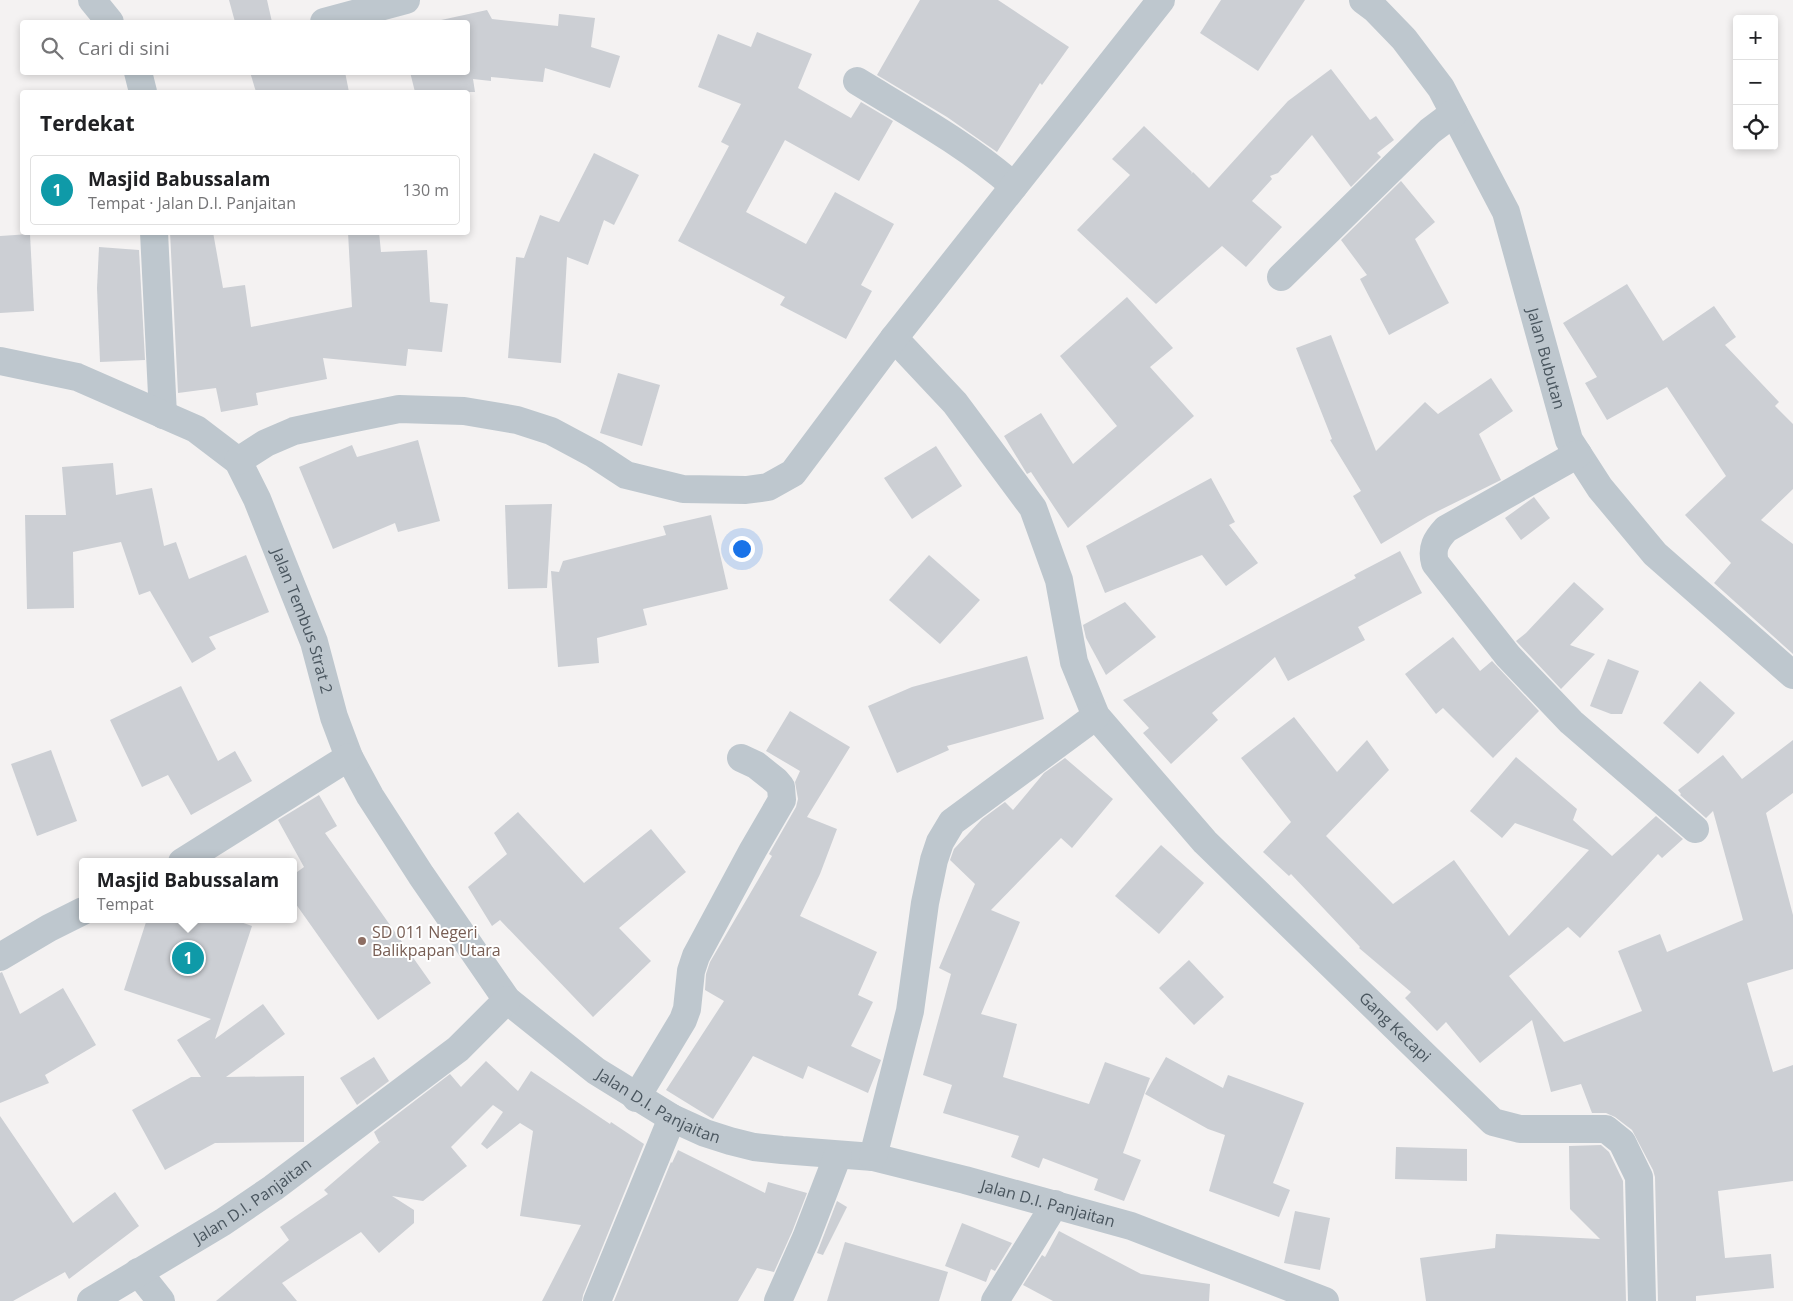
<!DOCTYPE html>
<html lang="id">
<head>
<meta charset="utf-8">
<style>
	:root { --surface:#fff; --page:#f6f6f6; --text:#202124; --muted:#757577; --line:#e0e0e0; --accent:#111827 }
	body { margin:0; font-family:"Open Sans",sans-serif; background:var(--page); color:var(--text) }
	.controls { position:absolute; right:15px; top:15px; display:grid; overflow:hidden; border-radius:5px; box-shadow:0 2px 8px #0003 }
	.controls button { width:45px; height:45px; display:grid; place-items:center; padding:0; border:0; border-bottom:1px solid var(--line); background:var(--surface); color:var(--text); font:25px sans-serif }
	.you { position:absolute; left:741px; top:548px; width:18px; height:18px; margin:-12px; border:4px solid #fff; border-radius:50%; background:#1a73e8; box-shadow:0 0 0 8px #1a73e833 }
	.badge { display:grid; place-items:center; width:32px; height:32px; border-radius:50%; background:var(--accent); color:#fff; font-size:16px; font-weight:700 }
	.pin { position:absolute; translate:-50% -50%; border:2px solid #fff; box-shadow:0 1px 5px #0006 }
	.popup { position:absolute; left:79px; top:858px; width:218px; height:65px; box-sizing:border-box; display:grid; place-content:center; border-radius:5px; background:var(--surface); filter:drop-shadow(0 1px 4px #0005); font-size:16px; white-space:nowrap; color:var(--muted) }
	.popup b { font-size:19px; color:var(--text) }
	.popup::after { content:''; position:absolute; left:50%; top:100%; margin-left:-10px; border:10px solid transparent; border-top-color:var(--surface) }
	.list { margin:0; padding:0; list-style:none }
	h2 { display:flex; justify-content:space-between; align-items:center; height:65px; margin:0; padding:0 20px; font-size:21px }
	h2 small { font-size:16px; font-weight:400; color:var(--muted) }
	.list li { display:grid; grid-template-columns:32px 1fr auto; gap:15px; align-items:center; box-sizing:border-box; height:70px; margin:0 10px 10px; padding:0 10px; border:1px solid var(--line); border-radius:5px }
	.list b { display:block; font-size:19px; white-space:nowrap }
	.list p { margin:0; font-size:16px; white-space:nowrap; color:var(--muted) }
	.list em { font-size:16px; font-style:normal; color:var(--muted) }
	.icon { flex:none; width:28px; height:28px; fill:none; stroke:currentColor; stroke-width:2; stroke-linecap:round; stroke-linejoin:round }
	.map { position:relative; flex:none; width:1793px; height:1301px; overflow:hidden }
	.search { position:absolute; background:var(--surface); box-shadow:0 2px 8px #0003; left:20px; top:20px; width:450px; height:55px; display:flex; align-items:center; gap:12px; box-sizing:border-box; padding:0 18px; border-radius:5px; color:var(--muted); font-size:19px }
	.panel { position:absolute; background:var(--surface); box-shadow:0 2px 8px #0003; left:20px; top:90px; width:450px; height:145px; border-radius:5px }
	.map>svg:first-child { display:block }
	.building { fill:#cccfd4 }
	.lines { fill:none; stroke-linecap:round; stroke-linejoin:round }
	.minor { stroke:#bec7ce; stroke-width:28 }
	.education-dot { fill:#8d6e63; stroke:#fff; stroke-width:2 }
	.labels { text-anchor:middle; stroke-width:4; stroke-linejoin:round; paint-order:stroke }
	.street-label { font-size:16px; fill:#4a565f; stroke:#fff }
	.education-label { font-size:16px; fill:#785e54; stroke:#fff; text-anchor:start }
</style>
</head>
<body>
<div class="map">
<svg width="1793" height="1301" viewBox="0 0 1793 1301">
	<rect width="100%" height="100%" fill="#f4f2f2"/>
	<g class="building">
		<path d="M229 0H267L272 22H235Z"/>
		<path d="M920 0H998L1069 47 1042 85 1040 83 997 152 947 117 877 75Z"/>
		<path d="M1221 0H1305L1258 71 1200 33Z"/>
		<path d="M487 10 492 19 558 26 559 14 595 18 591 47 620 56 610 88 545 68 543 82 491 77V81L473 79 475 92H415L410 72H468V22H432Z"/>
		<path d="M757 32 812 54 798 88 851 118 861 102 893 121 859 181 785 140 746 212 806 244 835 192 894 224 861 285 872 291 846 339 780 305 785 297 678 241 729 146 721 142 741 104 698 87 718 34 751 47Z"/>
		<path d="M1331 69 1370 120 1376 116 1394 140 1377 153 1381 157 1351 187 1312 135 1278 173 1270 176 1272 179 1252 201 1282 227 1246 267 1222 246 1156 304 1077 230 1130 175 1112 159 1144 126 1192 172 1191 174 1193 172 1209 188 1288 101Z"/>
		<path d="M250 72H345L349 92H256Z"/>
		<path d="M594 153 639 175 614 225 604 220 588 265 567 257 561 363 508 358 516 257 524 258 540 215 559 222Z"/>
		<path d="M1401 181 1435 222 1415 239 1449 303 1389 335 1360 279 1367 275 1341 240Z"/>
		<path d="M170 232H213L223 288 245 285 251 327 352 307 348 232H379L381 252 427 250 430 302 448 304 442 352 408 349 406 366 323 358 327 379 256 393 258 405 221 412 216 388 178 393Z"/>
		<path d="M30 234 34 311 0 313V236Z"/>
		<path d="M99 247 139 250 145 360 100 362 97 288Z"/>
		<path d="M1627 284 1663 341 1714 306 1736 337 1725 345 1779 402 1775 406 1793 424V489L1761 520 1793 544V654L1714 583 1731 563 1685 515 1726 476 1667 387 1607 420 1585 383 1597 377 1563 323Z"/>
		<path d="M1127 297 1173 348 1150 367 1194 416 1068 528 1031 472 1027 474 1004 436 1041 413 1073 464 1117 426 1060 356Z"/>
		<path d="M1331 335 1376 451 1425 402 1438 414 1491 378 1513 411 1479 434 1501 480 1428 516 1381 544 1353 496 1361 491 1330 440 1332 439 1296 348Z"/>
		<path d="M618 373 660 385 642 446 600 433Z"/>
		<path d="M418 440 440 521 398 532 395 523 333 549 299 467 352 445 357 457Z"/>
		<path d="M936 446 962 486 912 519 884 478Z"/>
		<path d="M113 463 116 495 152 488 164 546 176 542 189 579 246 555 269 612 209 637 216 649 192 663 150 591 139 595 121 542 73 552 74 608 27 609 25 515H66L62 467Z"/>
		<path d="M1211 478 1235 522 1229 525 1258 563 1226 586 1202 555 1105 593 1086 546Z"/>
		<path d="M1534 497 1550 518 1521 540 1505 518Z"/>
		<path d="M552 504 547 588 508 589 505 505Z"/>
		<path d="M711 515 728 589 643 609 647 625 597 638 599 663 558 667 551 571 559 572 563 561 666 535 663 526Z"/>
		<path d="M1400 551 1422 593 1358 627 1365 640 1288 681 1275 657 1212 713 1218 720 1171 764 1143 733 1149 728 1123 700 1356 578 1354 575Z"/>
		<path d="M929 555 980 600 940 644 889 600Z"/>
		<path d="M1574 582 1604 609 1570 645 1595 654 1561 689 1516 641 1526 633Z"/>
		<path d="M1125 602 1156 637 1106 675 1086 638 1083 625Z"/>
		<path d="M1453 637 1480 671 1492 661 1539 711 1493 758 1443 708 1436 714 1405 674Z"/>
		<path d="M1027 656 1044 719 947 746 949 750 897 773 868 706 912 687Z"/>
		<path d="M1608 659 1639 671 1622 714H1611L1590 706Z"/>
		<path d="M1700 681 1735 713 1698 754 1663 723Z"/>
		<path d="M181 686 218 761 235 751 252 781 191 815 168 775 142 787 110 720Z"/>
		<path d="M790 711 850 747 807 817 837 829 820 874 800 916 877 952 858 995 873 1002 851 1046 881 1060 868 1093 808 1066 803 1079 753 1056 713 1119 666 1090 724 1001 705 990 706 974 710 962 772 856 769 854 796 807 798 799 795 782 800 771 766 751Z"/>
		<path d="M1294 717 1337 772 1367 740 1389 770 1326 836 1393 904 1454 860 1509 936 1589 850 1515 823 1502 838 1470 811 1516 757 1577 809 1573 820 1612 856 1656 816 1683 839 1662 858 1658 854 1580 938 1568 927 1509 976 1564 1042 1642 1011 1618 951 1660 934 1667 952 1743 920 1713 811 1706 818 1680 795 1681 794 1678 790 1723 755 1742 779 1793 740V793L1766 813 1793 915V969L1747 983 1773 1072 1793 1065V1181L1718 1191 1725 1258 1771 1254 1774 1288 1696 1296V1301H1658L1655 1177 1653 1170 1632 1130 1615 1117 1606 1113H1592L1581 1084 1551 1092 1532 1020 1480 1063 1446 1022 1437 1031 1405 998 1411 992 1359 948 1360 947 1291 874 1289 876 1263 852 1291 822 1241 758Z"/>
		<path d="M51 750 77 821 37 836 11 764Z"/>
		<path d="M1065 758 1113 799 1072 848 1061 838 991 910 1020 922 981 1014 1017 1024 1003 1077 1089 1104 1105 1062 1150 1078 1123 1153 1141 1160 1124 1201 1094 1190 1098 1179 1043 1158 1039 1168 1011 1157 1019 1136 943 1113 952 1085 923 1075 951 974 939 968 975 884 950 860 954 849 982 819 1005 802 1013 810 1044 773Z"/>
		<path d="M319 795 337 826 325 833 431 983 378 1020 293 900V875L304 867 278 820Z"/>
		<path d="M518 812 584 883 651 829 686 872 619 928 651 961 593 1017 500 920 492 926 468 887 507 854 494 833Z"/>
		<path d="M1161 845 1204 883 1159 934 1115 896Z"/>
		<path d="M147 919H232L252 926 215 1039 263 1004 285 1034 226 1077 304 1076V1142L215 1143 165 1170 132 1110 191 1077H201L177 1040 211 1019 124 990Z"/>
		<path d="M1189 960 1224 997 1194 1025 1159 988Z"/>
		<path d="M2 972 20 1014 63 988 96 1045 45 1075 49 1083 0 1103V973Z"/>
		<path d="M374 1057 389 1081 357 1105 340 1078Z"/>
		<path d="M1166 1057 1223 1088 1228 1075 1304 1103 1273 1183 1290 1190 1279 1217 1209 1191 1225 1135 1208 1129 1145 1094Z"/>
		<path d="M486 1061 518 1091 531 1071 610 1124 611 1122 644 1144 583 1295 582 1301H542L581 1225 520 1216 533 1131 520 1123 487 1149 481 1144 503 1112 493 1105 451 1147 467 1166 423 1201 392 1196 414 1210V1223L379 1253 361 1232 282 1283 297 1301H216L289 1240 280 1227 328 1194 324 1190 381 1141 379 1142 374 1132 450 1074 461 1087Z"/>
		<path d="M0 1116 73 1223 115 1192 139 1226 69 1279 65 1272 13 1301H0Z"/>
		<path d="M1601 1145 1609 1152 1623 1181 1626 1301H1426L1420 1258 1495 1248 1496 1234 1600 1239 1570 1209 1569 1146Z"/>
		<path d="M1396 1147 1467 1149V1181L1395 1179Z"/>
		<path d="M678 1150 765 1193 768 1182 807 1193 792 1232 774 1272 757 1268 738 1301H614L671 1162 672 1163Z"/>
		<path d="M837 1201 847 1207 823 1255 817 1253Z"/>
		<path d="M1295 1211 1330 1218 1320 1270 1284 1263Z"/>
		<path d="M962 1223 1012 1243 995 1271 991 1269 986 1282 945 1266Z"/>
		<path d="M1059 1231 1141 1274 1210 1284 1209 1301H1053L1023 1285 1042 1255 1045 1257Z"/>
		<path d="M845 1242 948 1272 939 1301H827Z"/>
	</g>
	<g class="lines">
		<g class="minor">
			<path d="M92 0 110 22"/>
			<path id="s1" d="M1363 0 1375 9 1404 39 1441 88 1506 212 1569 440 1600 488 1655 554 1793 675"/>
			<path d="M324 22 406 0"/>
			<path d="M138 72 143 92"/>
			<path d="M857 81C911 114 967 145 1014 186"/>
			<path d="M154 232 163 415"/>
			<path d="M1281 277 1430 131 1454 113"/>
			<path id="s2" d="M894 338 955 403 1033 508 1059 580 1074 662 1096 716 1205 842 1493 1122 1520 1129H1606L1622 1142 1639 1177 1642 1301"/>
			<path id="s3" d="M0 361 77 377 196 429 238 461 257 499 314 642 334 717 349 757 370 796 421 875 507 1000 596 1071 672 1118 705 1133 730 1141 754 1147 782 1150 873 1157 965 1180 1131 1226 1325 1301"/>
			<path d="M1578 454 1446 529C1436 540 1431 548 1435 563L1508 656 1571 722 1695 829"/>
			<path d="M238 461 266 443 294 431 350 419 399 409 464 411 517 420 551 431 594 454 626 475 683 489 746 490 768 487 793 473 894 338 1161 0"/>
			<path d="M182 862 349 757"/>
			<path d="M0 957 49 928 83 911"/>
			<path d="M636 1098 683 1020 687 1009 691 971 696 956 753 850 782 800 781 787 776 781 756 765 741 758"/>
			<path d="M873 1157 910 1011 925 903 934 860 940 842 952 822 1096 716"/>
			<path d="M138 1272 161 1301"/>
			<path id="s4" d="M91 1301 223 1222 273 1188 458 1049 507 1000"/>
			<path d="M597 1301 672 1118"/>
			<path d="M778 1301 806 1238 838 1155"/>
			<path d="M995 1301 1055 1204"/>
		</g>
	</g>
	<circle class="education-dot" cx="362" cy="941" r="5"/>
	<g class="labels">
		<g class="street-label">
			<text dy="6" stroke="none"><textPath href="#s1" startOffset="410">Jalan Bubutan</textPath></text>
			<text dy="6" stroke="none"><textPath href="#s3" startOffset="434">Jalan Tembus Strat 2</textPath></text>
			<text dy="6" stroke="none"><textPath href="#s2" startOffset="870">Gang Kecapi</textPath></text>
			<text dy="6" stroke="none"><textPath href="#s3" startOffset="1054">Jalan D.I. Panjaitan</textPath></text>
			<text dy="6" stroke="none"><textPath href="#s4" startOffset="190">Jalan D.I. Panjaitan</textPath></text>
			<text dy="6" stroke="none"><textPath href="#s3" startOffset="1459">Jalan D.I. Panjaitan</textPath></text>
		</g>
		<g class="education-label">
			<text x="372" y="938">SD 011 Negeri<tspan x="372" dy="18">Balikpapan Utara</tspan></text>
		</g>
	</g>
</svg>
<div class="controls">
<button>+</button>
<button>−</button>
<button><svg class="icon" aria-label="locate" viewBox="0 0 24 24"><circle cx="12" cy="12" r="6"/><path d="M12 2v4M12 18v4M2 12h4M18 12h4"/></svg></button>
</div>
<div class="you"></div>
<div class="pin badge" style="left:188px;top:958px;background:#0f9aa8">1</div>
<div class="popup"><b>Masjid Babussalam</b>Tempat</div>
<div class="search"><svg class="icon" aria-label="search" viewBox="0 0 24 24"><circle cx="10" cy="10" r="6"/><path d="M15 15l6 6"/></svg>Cari di sini</div>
<section class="panel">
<h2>Terdekat<small></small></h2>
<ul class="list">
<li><span class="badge" style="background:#0f9aa8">1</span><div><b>Masjid Babussalam</b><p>Tempat · Jalan D.I. Panjaitan</p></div><em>130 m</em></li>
</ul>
</section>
</div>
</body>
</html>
